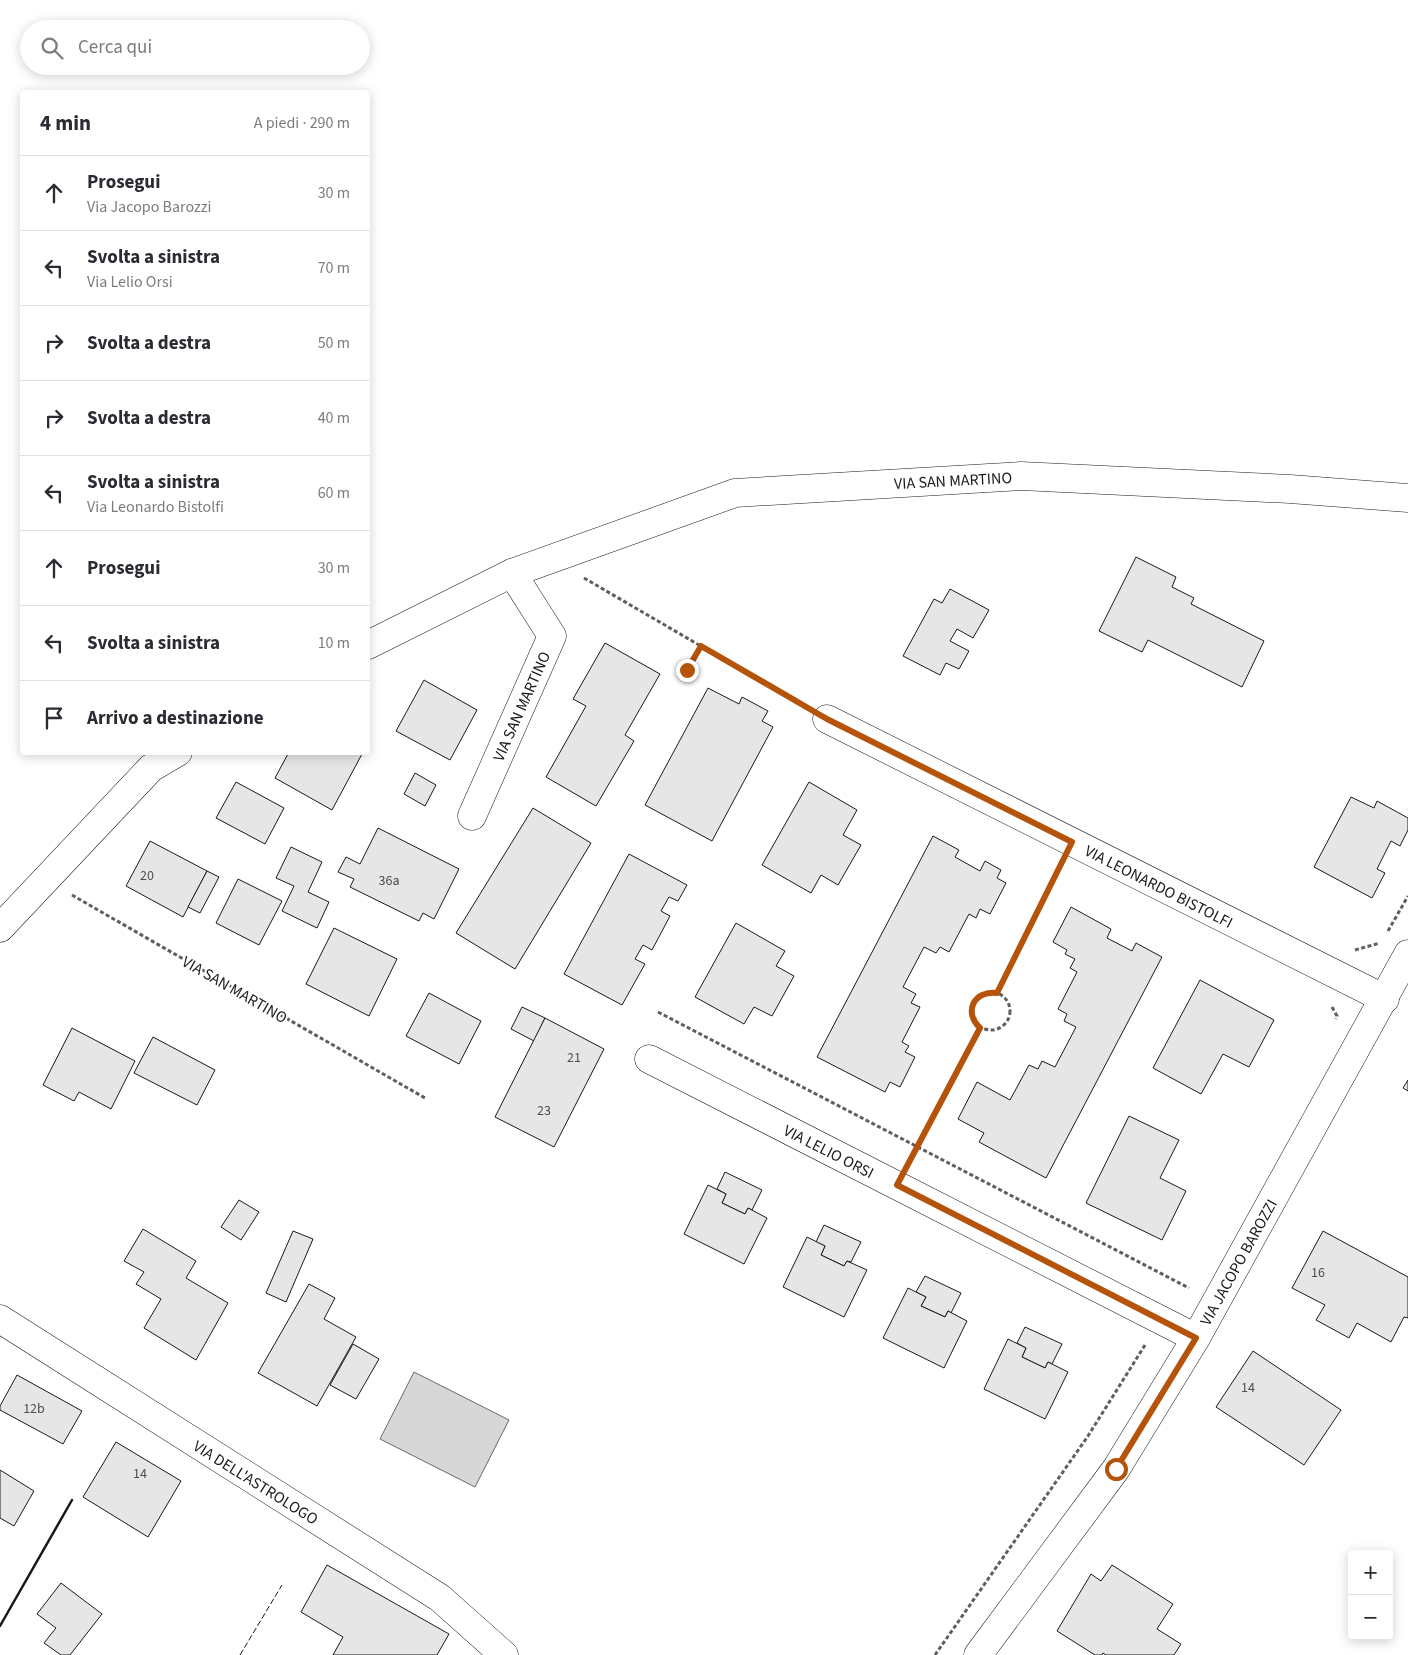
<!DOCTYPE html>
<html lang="it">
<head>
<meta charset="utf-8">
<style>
	:root { --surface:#fff; --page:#f2f2f3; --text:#2b2b33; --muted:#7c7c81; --line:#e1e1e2 }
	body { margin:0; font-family:"Source Sans 3",sans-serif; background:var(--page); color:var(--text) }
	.controls { position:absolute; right:15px; bottom:15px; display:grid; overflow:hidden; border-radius:5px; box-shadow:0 2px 12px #0003 }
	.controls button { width:45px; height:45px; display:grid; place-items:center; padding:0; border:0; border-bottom:1px solid var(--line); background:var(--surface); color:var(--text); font:25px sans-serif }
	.stop { position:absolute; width:15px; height:15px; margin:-11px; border:4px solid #b45309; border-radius:50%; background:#fff }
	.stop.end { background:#b45309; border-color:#fff; box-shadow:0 1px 5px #0008 }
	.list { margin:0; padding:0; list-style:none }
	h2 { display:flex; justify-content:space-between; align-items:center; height:65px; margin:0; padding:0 20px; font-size:21px }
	h2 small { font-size:16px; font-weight:400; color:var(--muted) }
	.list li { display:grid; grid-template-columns:32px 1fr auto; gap:15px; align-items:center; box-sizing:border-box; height:75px; padding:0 20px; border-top:1px solid var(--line) }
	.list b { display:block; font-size:19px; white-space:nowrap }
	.list p { margin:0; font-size:16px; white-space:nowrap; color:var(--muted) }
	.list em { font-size:16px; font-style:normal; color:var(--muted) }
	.icon { flex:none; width:28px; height:28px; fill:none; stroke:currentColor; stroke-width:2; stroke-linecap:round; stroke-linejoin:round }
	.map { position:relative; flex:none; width:1408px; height:1655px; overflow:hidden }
	.search { position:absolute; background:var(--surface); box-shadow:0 2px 12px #0003; left:20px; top:20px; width:350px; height:55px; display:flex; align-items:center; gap:12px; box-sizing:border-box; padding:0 18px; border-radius:28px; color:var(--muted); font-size:19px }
	.panel { position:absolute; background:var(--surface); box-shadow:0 2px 12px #0003; left:20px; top:90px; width:350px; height:665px; border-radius:5px }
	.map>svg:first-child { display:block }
	.water { fill:#d7d7d7; stroke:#6a6a6a }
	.building { fill:#e6e6e6; stroke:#1a1a1a }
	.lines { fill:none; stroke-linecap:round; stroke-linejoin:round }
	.minor-casing { stroke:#1a1a1a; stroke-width:29 }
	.path { stroke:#5f5f5f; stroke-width:3; stroke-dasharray:4 2.5; stroke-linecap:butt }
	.minor { stroke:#fff; stroke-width:28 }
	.fence { stroke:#1a1a1a; stroke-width:1; stroke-dasharray:6 2.5; stroke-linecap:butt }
	.wall { stroke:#1a1a1a; stroke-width:2.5 }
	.route { stroke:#b45309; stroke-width:6 }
	.labels { text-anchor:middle; stroke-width:4; stroke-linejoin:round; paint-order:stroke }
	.number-label { font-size:14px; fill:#4d4d4d }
	.street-label { font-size:16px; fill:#1a1a1a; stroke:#fff }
</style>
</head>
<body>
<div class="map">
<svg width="1408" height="1655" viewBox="0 0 1408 1655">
	<rect width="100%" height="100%" fill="#fff"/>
	<path class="water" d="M414 1372 509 1420 475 1487 380 1439Z"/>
	<g class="building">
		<path d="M1136 557 1176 577 1172 587 1194 598 1191 604 1264 641 1242 687 1148 640 1142 652 1099 631Z"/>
		<path d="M950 589 989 610 973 638 957 629 950 641 969 651 959 669 946 663 940 675 903 656 934 599 942 603Z"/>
		<path d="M605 643 660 674 625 735 634 741 596 806 546 777 586 706 573 699Z"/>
		<path d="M424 680 477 710 450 760 396 731Z"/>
		<path d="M708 688 739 704 742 697 768 711 762 721 773 727 712 841 645 805Z"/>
		<path d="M289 752H330L333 754 334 752H359L362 754 332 810 275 778Z"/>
		<path d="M415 773 436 785 425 806 404 794Z"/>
		<path d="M236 782 284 808 265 844 216 818Z"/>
		<path d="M809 782 857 810 843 835 861 845 838 885 821 875 811 893 762 865Z"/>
		<path d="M1351 797 1374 808 1377 801 1408 818V830L1400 846 1391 841 1377 869 1385 873 1372 898 1314 867Z"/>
		<path d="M533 808 591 843 515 969 456 933Z"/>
		<path d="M378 828 459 869 434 919 423 913 419 921 350 887 354 879 338 872 346 857 360 864Z"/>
		<path d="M933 836 959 850 955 857 980 871 985 861 1001 870 997 878 1006 883 990 914 980 909 976 918 969 914 949 952 940 947 936 953 924 947 903 987 916 994 911 1003 920 1007 902 1042 909 1046 905 1052 915 1057 900 1087 890 1082 885 1092 817 1057Z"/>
		<path d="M150 841 207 871 183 917 126 886Z"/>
		<path d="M291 847 322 862 308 892 329 902 317 928 282 911 294 886 276 878Z"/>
		<path d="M629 854 687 885 678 901 669 897 661 911 670 916 652 950 643 945 635 959 645 964 622 1005 564 974Z"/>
		<path d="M207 871 219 877 200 913 188 907Z"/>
		<path d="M238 879 282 901 259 945 216 923Z"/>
		<path d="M1071 907 1111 929 1107 938 1132 951 1136 943 1162 957 1046 1178 979 1142 984 1133 958 1119 977 1082 1010 1100 1029 1065 1038 1069 1042 1061 1055 1067 1076 1027 1064 1021 1067 1014 1058 1009 1077 972 1070 968 1075 959 1065 954 1067 950 1053 942Z"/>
		<path d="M736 923 785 951 776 966 794 976 772 1016 754 1007 744 1024 695 997Z"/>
		<path d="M334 928 397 959 369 1016 306 984Z"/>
		<path d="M1200 980 1274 1020 1249 1067 1223 1054 1201 1094 1153 1068Z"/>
		<path d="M429 993 481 1021 459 1064 406 1036Z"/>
		<path d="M522 1007 545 1018 534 1041 511 1029Z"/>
		<path d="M545 1018 604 1049 554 1147 495 1117Z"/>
		<path d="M72 1028 135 1061 111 1109 79 1092 74 1101 43 1085Z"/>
		<path d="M153 1037 215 1070 197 1105 134 1073Z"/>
		<path d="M1408 1080V1091L1403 1088Z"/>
		<path d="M1129 1116 1179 1140 1160 1178 1186 1191 1162 1240 1086 1203Z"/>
		<path d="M725 1172 762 1190 752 1210 748 1208 745 1214 722 1203 726 1194 717 1189Z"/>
		<path d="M708 1185 726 1194 722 1203 745 1214 748 1208 767 1218 744 1264 684 1234Z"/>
		<path d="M239 1200 259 1212 241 1240 221 1227Z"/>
		<path d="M824 1225 861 1242 851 1262 847 1261 844 1266 821 1255 825 1246 816 1242Z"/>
		<path d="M143 1229 196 1261 186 1278 228 1303 196 1360 144 1328 161 1299 136 1284 144 1272 124 1261Z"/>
		<path d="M293 1231 313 1239 286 1302 266 1293Z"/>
		<path d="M1323 1231 1408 1277V1318L1404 1317 1391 1342 1357 1323 1349 1338 1316 1320 1325 1305 1292 1288Z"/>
		<path d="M807 1237 825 1246 821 1255 844 1266 847 1261 867 1270 844 1317 783 1287Z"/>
		<path d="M925 1276 961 1293 951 1313 948 1311 945 1317 921 1306 926 1297 916 1292Z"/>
		<path d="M309 1284 335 1298 324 1319 356 1337 317 1406 258 1373Z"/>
		<path d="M908 1288 926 1297 921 1306 945 1317 948 1311 967 1321 944 1368 883 1338Z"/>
		<path d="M1025 1327 1062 1344 1052 1364 1048 1362 1045 1368 1022 1357 1026 1348 1017 1343Z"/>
		<path d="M1008 1339 1026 1348 1022 1357 1045 1368 1048 1362 1068 1372 1045 1419 984 1389Z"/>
		<path d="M353 1344 379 1359 356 1399 330 1385Z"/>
		<path d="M1253 1351 1341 1410 1304 1465 1216 1407Z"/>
		<path d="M17 1375 82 1411 63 1444 0 1410V1406Z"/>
		<path d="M116 1442 181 1481 148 1537 83 1497Z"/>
		<path d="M0 1470 34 1491 14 1526 0 1518Z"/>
		<path d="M327 1565 449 1634 437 1655H333L343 1637 301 1612Z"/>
		<path d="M1112 1565 1173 1604 1157 1629 1181 1644 1174 1655H1106L1103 1653 1102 1655H1095L1057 1631 1091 1574 1101 1581Z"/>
		<path d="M61 1583 102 1614 70 1655H61L44 1643 56 1628 37 1614Z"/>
	</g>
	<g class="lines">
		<g class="minor-casing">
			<g id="minor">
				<path d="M368 645 512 573 735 493 1021 476 1290 489 1408 498"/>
				<path d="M827 719 1385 999"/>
				<path d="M472 816 552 636 512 573"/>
				<path d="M0 928 151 768 178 752"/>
				<path d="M649 1059 1196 1338"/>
				<path d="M0 1319 440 1598 504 1655"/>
				<path d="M978 1655 1116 1469 1196 1338 1408 954"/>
			</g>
		</g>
		<g class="path">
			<path d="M584 578 802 705"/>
			<path d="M687 670 701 646"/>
			<path d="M72 895 425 1098"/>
			<path d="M1388 931 1408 896"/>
			<path d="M1355 950 1380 943"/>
			<circle cx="991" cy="1011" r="19"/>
			<path d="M997 993 1059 868"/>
			<path d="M1332 1007 1337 1016 1336 1019"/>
			<path d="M658 1012 1189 1288"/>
			<path d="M909 1160 980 1028"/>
			<path d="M935 1655 1088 1436 1145 1345"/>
		</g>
		<use href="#minor" class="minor"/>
		<path class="fence" d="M240 1655 282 1585"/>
		<path class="wall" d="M0 1626 72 1500"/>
	</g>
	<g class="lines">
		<path class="route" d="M687 670 701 646 827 719 1072 842 997 993C974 990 963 1012 980 1028L897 1185 1196 1338 1116 1469"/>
	</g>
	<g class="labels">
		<g class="number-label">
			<text x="147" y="880">20</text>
			<text x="389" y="885">36a</text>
			<text x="574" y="1062">21</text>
			<text x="544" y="1115">23</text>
			<text x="1318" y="1277">16</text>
			<text x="1248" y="1392">14</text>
			<text x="34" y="1413">12b</text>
			<text x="140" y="1478">14</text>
		</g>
		<g class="street-label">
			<text transform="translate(953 480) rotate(-3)" y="6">VIA SAN MARTINO</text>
			<text transform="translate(521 706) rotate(-66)" y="6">VIA SAN MARTINO</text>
			<text transform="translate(1159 886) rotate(27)" y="6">VIA LEONARDO BISTOLFI</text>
			<text transform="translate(235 989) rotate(30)" y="6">VIA SAN MARTINO</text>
			<text transform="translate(829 1151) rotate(27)" y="6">VIA LELIO ORSI</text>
			<text transform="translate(1238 1262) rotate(-61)" y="6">VIA JACOPO BAROZZI</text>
			<text transform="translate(256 1482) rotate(32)" y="6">VIA DELL'ASTROLOGO</text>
		</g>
	</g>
</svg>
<div class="controls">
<button>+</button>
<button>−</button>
</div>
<div class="stop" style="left:1116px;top:1469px"></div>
<div class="stop end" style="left:687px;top:670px"></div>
<div class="search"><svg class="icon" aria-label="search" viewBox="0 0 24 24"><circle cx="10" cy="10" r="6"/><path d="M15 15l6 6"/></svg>Cerca qui</div>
<section class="panel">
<h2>4 min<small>A piedi · 290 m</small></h2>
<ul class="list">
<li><svg class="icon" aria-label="ahead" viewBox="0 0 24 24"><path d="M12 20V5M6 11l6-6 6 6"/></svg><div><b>Prosegui</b><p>Via Jacopo Barozzi</p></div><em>30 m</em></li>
<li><svg class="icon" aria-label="left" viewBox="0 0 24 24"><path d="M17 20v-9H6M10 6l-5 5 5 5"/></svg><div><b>Svolta a sinistra</b><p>Via Lelio Orsi</p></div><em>70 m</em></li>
<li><svg class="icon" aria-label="right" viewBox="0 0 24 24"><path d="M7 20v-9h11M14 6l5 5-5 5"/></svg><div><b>Svolta a destra</b></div><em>50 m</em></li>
<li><svg class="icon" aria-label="right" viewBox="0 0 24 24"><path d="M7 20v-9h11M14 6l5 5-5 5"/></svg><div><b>Svolta a destra</b></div><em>40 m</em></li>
<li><svg class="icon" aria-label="left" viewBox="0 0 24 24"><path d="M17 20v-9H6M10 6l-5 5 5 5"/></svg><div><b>Svolta a sinistra</b><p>Via Leonardo Bistolfi</p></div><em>60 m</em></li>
<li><svg class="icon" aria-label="ahead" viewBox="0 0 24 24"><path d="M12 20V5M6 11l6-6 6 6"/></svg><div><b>Prosegui</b></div><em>30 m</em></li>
<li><svg class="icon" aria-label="left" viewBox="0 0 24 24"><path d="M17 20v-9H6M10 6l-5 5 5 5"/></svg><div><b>Svolta a sinistra</b></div><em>10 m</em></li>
<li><svg class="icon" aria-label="arrive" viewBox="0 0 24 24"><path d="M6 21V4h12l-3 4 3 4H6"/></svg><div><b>Arrivo a destinazione</b></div></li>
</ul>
</section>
</div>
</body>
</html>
